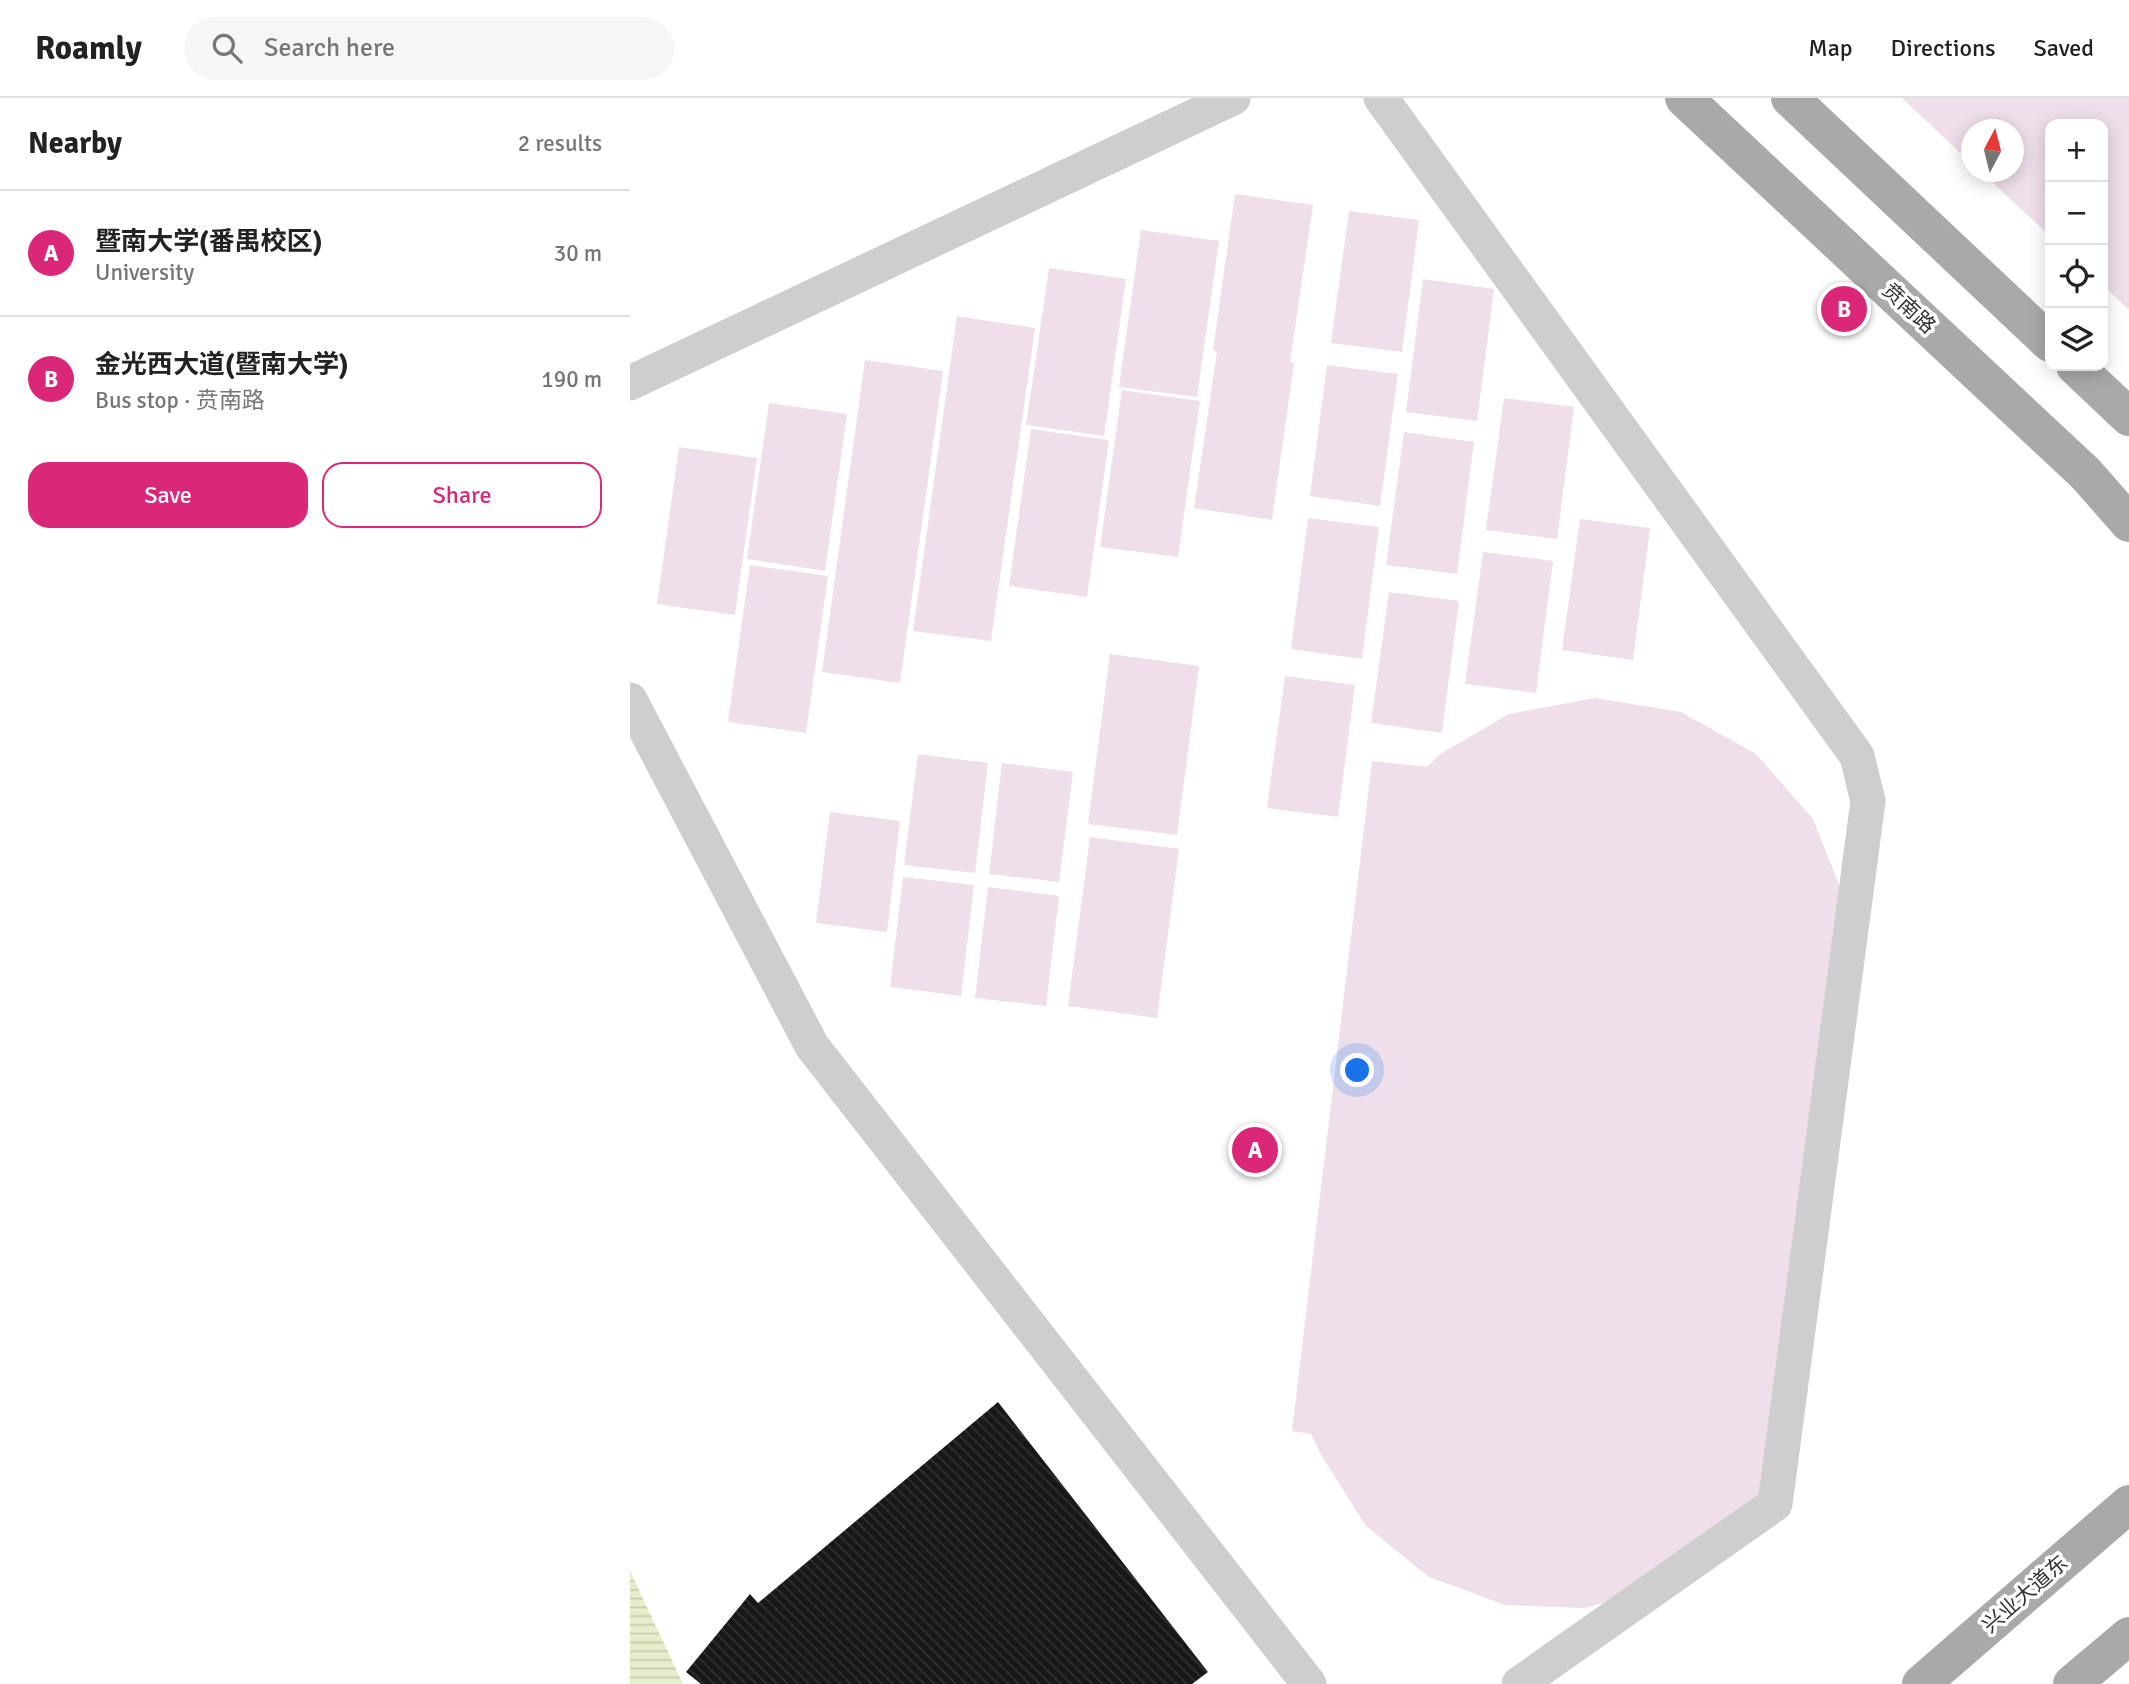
<!DOCTYPE html>
<html lang="en">
<head>
<meta charset="utf-8">
<style>
	:root { --surface:#fff; --page:#f6f6f6; --text:#222; --muted:#767676; --line:#e0e0e0; --accent:#db2777 }
	body { margin:0; font-family:Signika,"Noto Sans SC",sans-serif; background:var(--page); color:var(--text) }
	.controls { position:absolute; right:21px; top:21px; display:grid; overflow:hidden; border-radius:14px; box-shadow:0 4px 18px #0003 }
	.controls button { width:63px; height:63px; display:grid; place-items:center; padding:0; border:0; border-bottom:2px solid var(--line); background:var(--surface); color:var(--text); font:35px sans-serif }
	.compass { position:absolute; left:1331px; top:21px; width:63px; height:63px; border-radius:50%; background:var(--surface); box-shadow:0 4px 18px #0003; rotate:7deg }
	.you { position:absolute; left:728px; top:973px; width:24px; height:24px; margin:-18px; border:5px solid #fff; border-radius:50%; background:#1a73e8; box-shadow:0 0 0 10px #1a73e833 }
	.badge { display:grid; place-items:center; width:46px; height:46px; border-radius:50%; background:var(--accent); color:#fff; font-size:23px; font-weight:700 }
	.pin { position:absolute; translate:-50% -50%; border:4px solid #fff; box-shadow:0 2px 7px #0006 }
	.list { margin:0; padding:0; list-style:none }
	h2 { display:flex; justify-content:space-between; align-items:center; height:91px; margin:0; padding:0 28px; font-size:30px }
	h2 small { font-size:23px; font-weight:400; color:var(--muted) }
	.list li { display:grid; grid-template-columns:46px 1fr auto; gap:21px; align-items:center; box-sizing:border-box; height:126px; padding:0 28px; border-top:2px solid var(--line) }
	.list b { display:block; font-size:26px; white-space:nowrap }
	.list p { margin:0; font-size:23px; white-space:nowrap; color:var(--muted) }
	.list em { font-size:23px; font-style:normal; color:var(--muted) }
	.actions { display:flex; gap:14px; padding:21px 28px }
	.actions a { flex:1; padding:16px 0; border:2px solid var(--accent); border-radius:21px; text-align:center; font-size:24px; color:var(--accent) }
	.actions .main { background:var(--accent); color:#fff }
	.icon { flex:none; width:38px; height:38px; fill:none; stroke:currentColor; stroke-width:2; stroke-linecap:round; stroke-linejoin:round }
	.map { position:relative; flex:none; width:1499px; height:1586px; overflow:hidden }
	header { display:flex; align-items:center; gap:42px; box-sizing:border-box; height:98px; padding:0 35px; background:var(--surface); border-bottom:2px solid var(--line) }
	header strong { font-size:33px }
	nav { display:flex; gap:38px; margin-inline-start:auto; font-size:24px }
	.search { width:490px; height:63px; background:var(--page); display:flex; align-items:center; gap:18px; box-sizing:border-box; padding:0 24px; border-radius:38px; color:var(--muted); font-size:26px }
	main { display:flex }
	aside { flex:1; background:var(--surface) }
	.map>svg:first-child { display:block }
	.grass { fill:#eedfea }
	.water { fill:url(#water-rules) }
	.building { fill:url(#building-back-hatch) }
	.lines { fill:none; stroke-linecap:round; stroke-linejoin:round }
	.minor { stroke:#cecece; stroke-width:35 }
	.major { stroke:#a9a9a9; stroke-width:38 }
	.labels { text-anchor:middle; stroke-width:7; stroke-linejoin:round; paint-order:stroke }
	.street-label { font-size:21px; fill:#313131; stroke:#fff }
</style>
</head>
<body>
<header>
<strong>Roamly</strong>
<div class="search"><svg class="icon" aria-label="search" viewBox="0 0 24 24"><circle cx="10" cy="10" r="6"/><path d="M15 15l6 6"/></svg>Search here</div>
<nav><a>Map</a><a>Directions</a><a>Saved</a></nav>
</header>
<main>
<aside>
<h2>Nearby<small>2 results</small></h2>
<ul class="list">
<li><span class="badge">A</span><div><b>暨南大学(番禺校区)</b><p>University</p></div><em>30 m</em></li>
<li><span class="badge">B</span><div><b>金光西大道(暨南大学)</b><p>Bus stop · 贲南路</p></div><em>190 m</em></li>
</ul>
<div class="actions"><a class="main">Save</a><a>Share</a></div>
</aside>
<div class="map">
<svg width="1499" height="1586" viewBox="0 0 1499 1586">
	<defs>
		<pattern id="water-rules" width="6" height="5" patternUnits="userSpaceOnUse" patternTransform="scale(1.75)"><rect width="6" height="5" fill="#e6edcb"/><path d="M0 2.5h6" fill="none" stroke="#c6ccaf"/></pattern>
		<pattern id="building-back-hatch" width="6" height="6" patternUnits="userSpaceOnUse" patternTransform="scale(1.75)"><rect width="6" height="6" fill="#181818"/><path d="M-1 5l2 2M0 0l6 6M5-1l2 2" fill="none" stroke="#313131"/></pattern>
	</defs>
	<rect width="100%" height="100%" fill="#fff"/>
	<g class="grass">
		<path d="M1272 0H1499V212L1473 187V26H1420V138L1351 74H1384V32H1342L1341 65Z"/>
		<path d="M605 96 683 107 660 264 664 265 642 422 564 410 587 254 583 252Z"/>
		<path d="M719 113 789 122 772 254 701 245Z"/>
		<path d="M511 132 589 143 567 299 489 289Z"/>
		<path d="M419 170 496 181 474 338 396 327Z"/>
		<path d="M793 181 864 191 847 323 776 314Z"/>
		<path d="M327 218 405 230 361 543 283 533Z"/>
		<path d="M235 262 313 273 270 585 192 574Z"/>
		<path d="M697 267 768 276 750 408 680 398Z"/>
		<path d="M492 292 570 303 548 459 470 449Z"/>
		<path d="M874 300 944 309 927 441 856 432Z"/>
		<path d="M139 305 217 316 195 473 117 461Z"/>
		<path d="M401 331 479 342 457 499 379 488Z"/>
		<path d="M774 334 844 344 827 476 756 467Z"/>
		<path d="M49 349 127 360 105 517 27 506Z"/>
		<path d="M678 420 749 429 732 561 661 551Z"/>
		<path d="M950 421 1020 430 1003 562 932 552Z"/>
		<path d="M853 454 923 463 906 595 835 586Z"/>
		<path d="M120 467 198 478 176 635 98 624Z"/>
		<path d="M759 494 829 503 812 635 741 625Z"/>
		<path d="M480 556 569 568 547 737 458 726Z"/>
		<path d="M655 578 725 587 708 719 637 710Z"/>
		<path d="M965 600 1051 614 1126 656 1183 721 1215 802 1163 1347 1099 1442 1033 1488 955 1510 875 1507 799 1479 736 1428 693 1360 681 1336 662 1333 742 663 797 669 810 656 879 616Z"/>
		<path d="M288 656 358 665 345 775 274 767Z"/>
		<path d="M372 665 443 674 429 784 359 776Z"/>
		<path d="M200 714 270 723 257 834 186 825Z"/>
		<path d="M460 739 549 751 527 920 438 908Z"/>
		<path d="M273 779 344 787 331 898 260 889Z"/>
		<path d="M358 789 429 798 416 908 345 900Z"/>
	</g>
	<path class="water" d="M0 1473 53 1586H0Z"/>
	<path class="building" d="M368 1304 578 1574 562 1586H71L56 1574 120 1496 128 1505Z"/>
	<g class="lines">
		<g class="minor">
			<path d="M751 0 1227 658 1238 703 1145 1406 889 1586"/>
			<path d="M0 285 603 0"/>
			<path d="M0 602 182 948 679 1586"/>
		</g>
		<g class="major">
			<path d="M1054 0 1456 376 1499 425"/>
			<path d="M1160 0 1420 245"/>
			<path d="M1445 268 1499 319"/>
			<path d="M1291 1586 1499 1406"/>
			<path d="M1442 1586 1499 1538"/>
		</g>
	</g>
	<g class="labels">
		<g class="street-label">
			<text transform="translate(1279 210) rotate(43)" y="7">贲南路</text>
			<text transform="translate(1395 1496) rotate(-41)" y="7">兴业大道东</text>
		</g>
	</g>
</svg>
<div class="controls">
<button>+</button>
<button>−</button>
<button><svg class="icon" aria-label="locate" viewBox="0 0 24 24"><circle cx="12" cy="12" r="6"/><path d="M12 2v4M12 18v4M2 12h4M18 12h4"/></svg></button>
<button><svg class="icon" aria-label="layers" viewBox="0 0 24 24"><path d="M12 4l9 5-9 5-9-5zM3 14l9 5 9-5"/></svg></button>
</div>
<svg class="compass" viewBox="-18 -18 36 36"><path d="M0-13l5 13h-10z" fill="#e53935"/><path d="M0 13l5-13h-10z" fill="#767676"/></svg>
<div class="you"></div>
<div class="pin badge" style="left:625px;top:1052px">A</div>
<div class="pin badge" style="left:1214px;top:211px">B</div>
</div>
</main>
</body>
</html>
